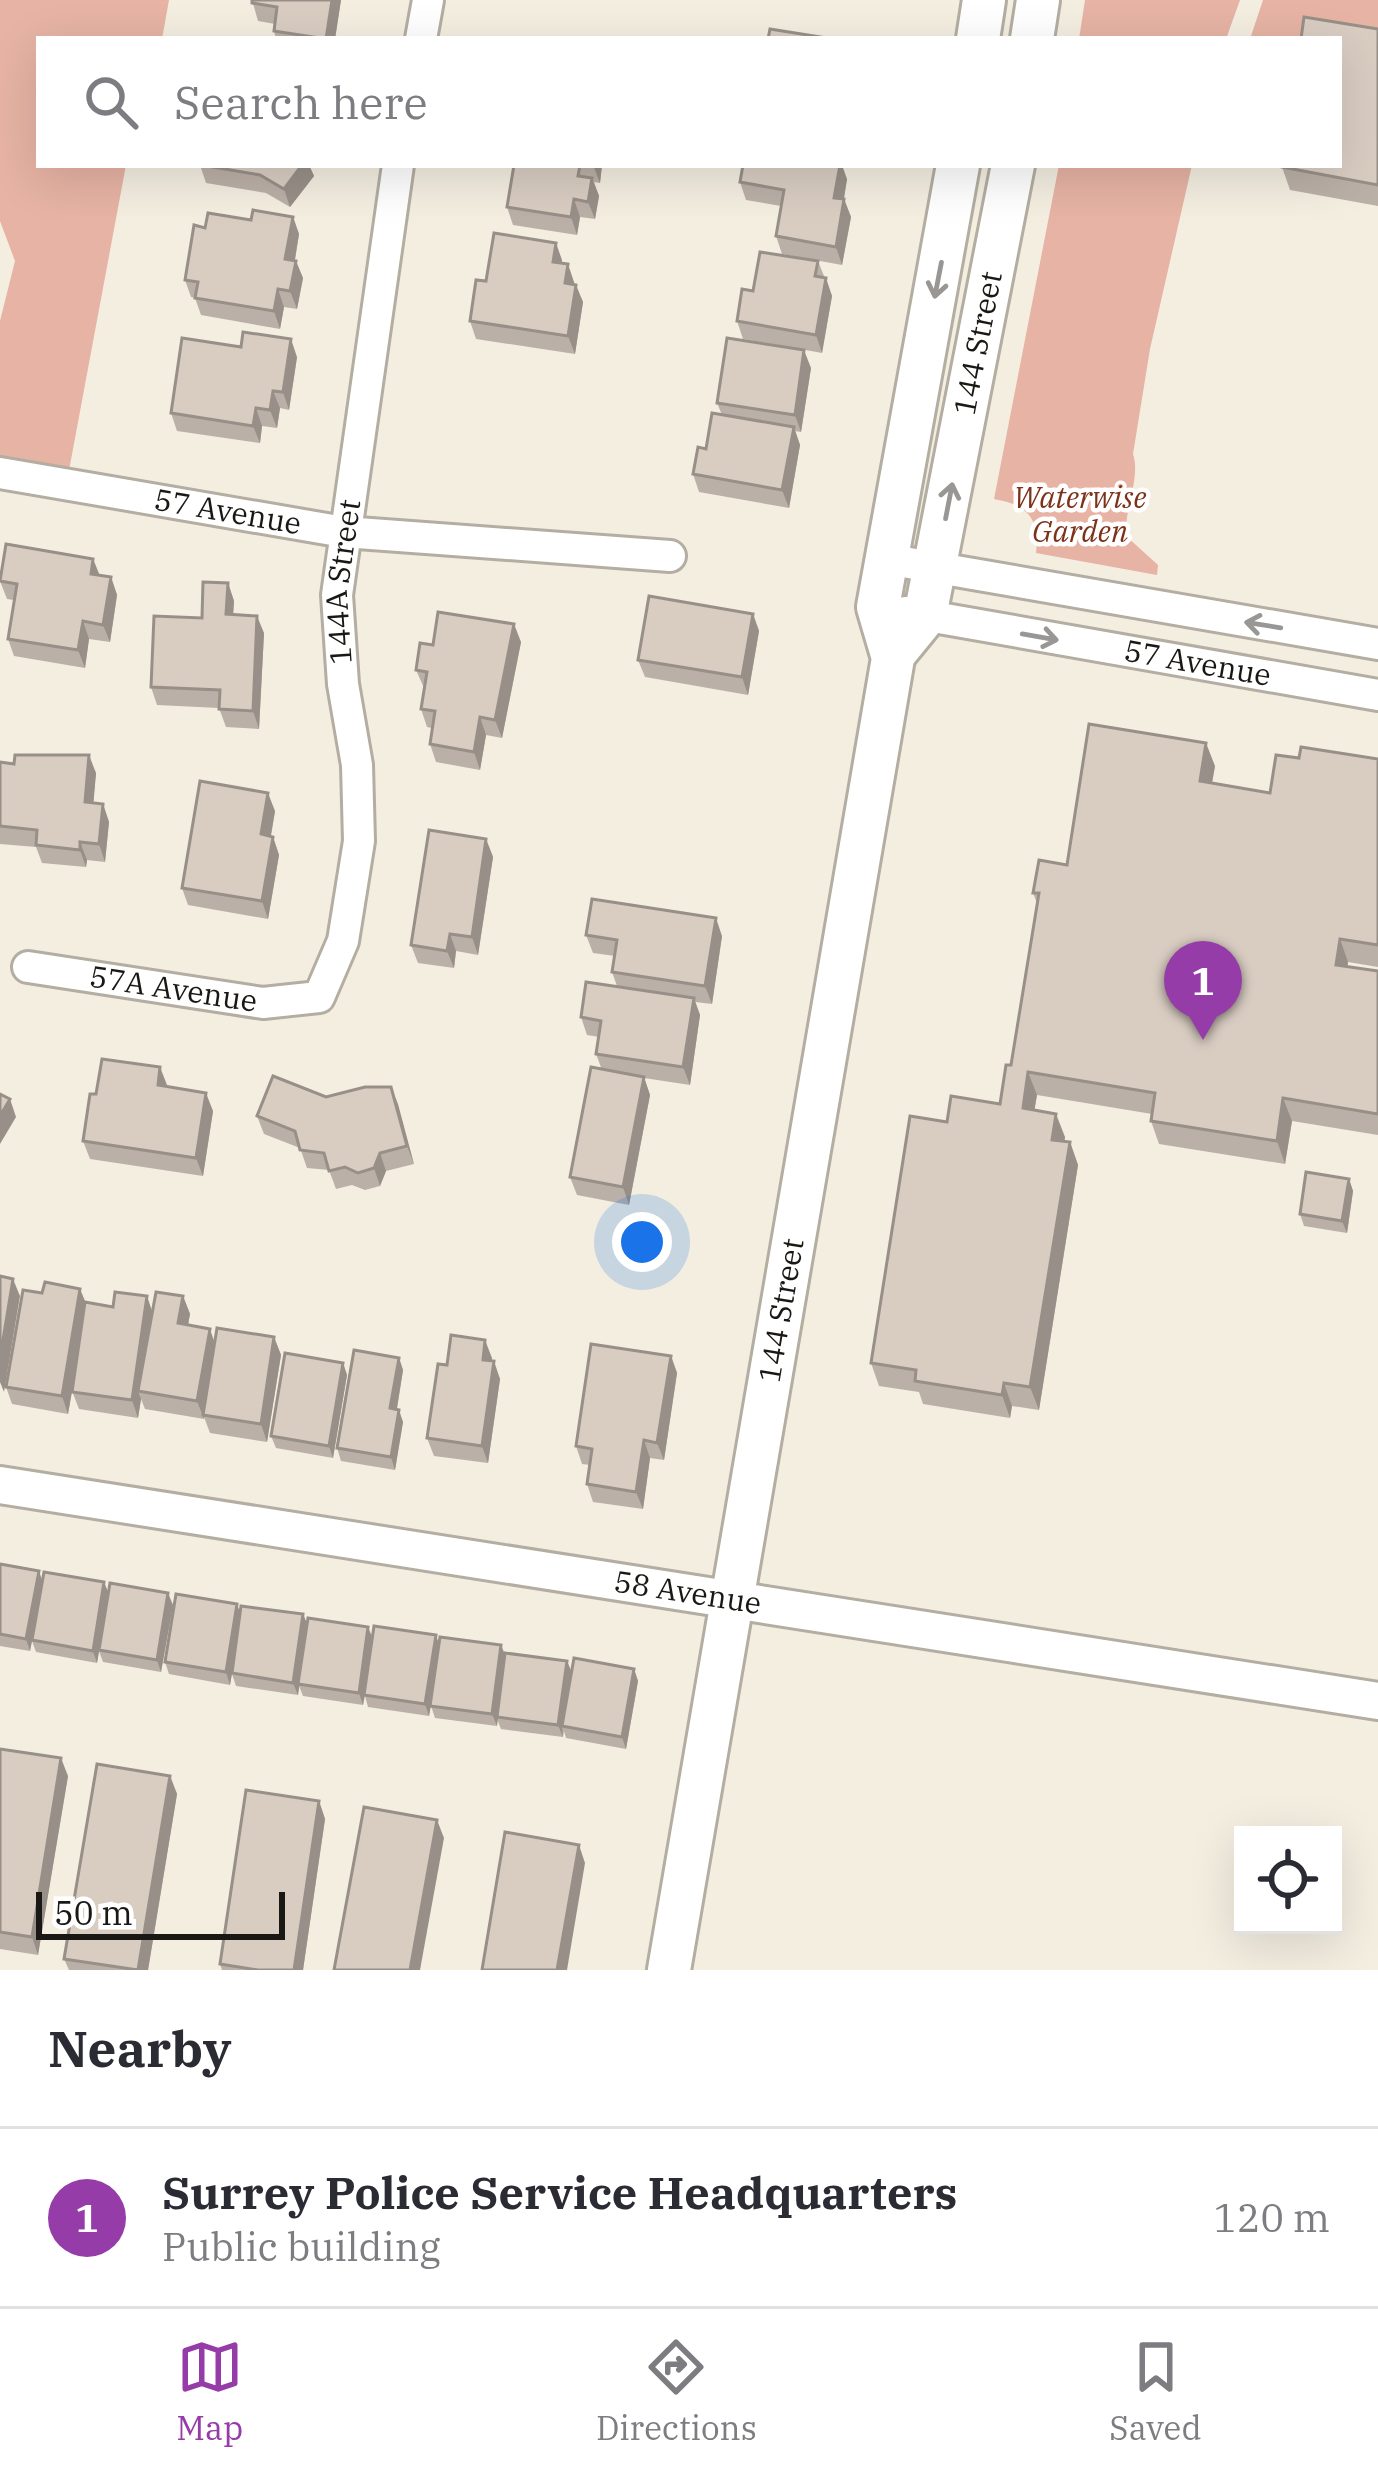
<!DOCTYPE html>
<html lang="en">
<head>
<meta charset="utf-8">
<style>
	:root { --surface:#fff; --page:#f2f2f3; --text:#2b2b33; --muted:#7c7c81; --line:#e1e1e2; --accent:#953ca8 }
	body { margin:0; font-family:"IBM Plex Serif",serif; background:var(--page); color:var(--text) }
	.controls { position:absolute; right:36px; bottom:36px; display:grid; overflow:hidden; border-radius:0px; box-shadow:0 12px 48px #0002 }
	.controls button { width:108px; height:108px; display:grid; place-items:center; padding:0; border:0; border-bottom:3px solid var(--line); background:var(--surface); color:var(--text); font:60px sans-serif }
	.scale { position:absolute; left:36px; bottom:30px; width:249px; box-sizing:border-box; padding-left:12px; border:6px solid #1a1814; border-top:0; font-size:33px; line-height:42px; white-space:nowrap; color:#1a1814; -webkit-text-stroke:9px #fff; paint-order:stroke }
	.you { position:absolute; left:642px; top:1242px; width:42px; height:42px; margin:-30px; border:9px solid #fff; border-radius:50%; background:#1a73e8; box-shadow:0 0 0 18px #1a73e833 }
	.badge { display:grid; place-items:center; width:78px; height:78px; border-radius:50%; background:var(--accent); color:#fff; font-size:39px; font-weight:700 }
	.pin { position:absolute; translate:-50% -99px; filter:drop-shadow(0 3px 6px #0008) }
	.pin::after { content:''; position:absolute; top:63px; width:42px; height:36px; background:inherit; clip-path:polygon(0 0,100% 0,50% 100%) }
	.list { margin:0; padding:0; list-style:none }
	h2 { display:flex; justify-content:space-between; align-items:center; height:156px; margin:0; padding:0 48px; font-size:51px }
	h2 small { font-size:39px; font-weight:400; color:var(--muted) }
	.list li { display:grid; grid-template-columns:78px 1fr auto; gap:36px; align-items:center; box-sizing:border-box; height:180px; padding:0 48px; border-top:3px solid var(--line) }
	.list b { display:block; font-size:45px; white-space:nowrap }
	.list p { margin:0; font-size:39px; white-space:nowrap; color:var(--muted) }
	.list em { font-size:39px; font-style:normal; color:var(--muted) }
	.icon { flex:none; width:66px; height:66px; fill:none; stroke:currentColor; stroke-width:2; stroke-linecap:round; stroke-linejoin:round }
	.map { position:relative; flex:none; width:1378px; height:1970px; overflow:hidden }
	.search { position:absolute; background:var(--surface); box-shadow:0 12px 48px #0002; left:36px; right:36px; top:36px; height:132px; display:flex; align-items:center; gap:30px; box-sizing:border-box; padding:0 42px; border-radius:0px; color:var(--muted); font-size:45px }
	.sheet { height:336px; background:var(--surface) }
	nav { display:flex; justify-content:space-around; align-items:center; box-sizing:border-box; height:168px; border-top:3px solid var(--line); background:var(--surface); font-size:33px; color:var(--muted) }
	nav a { display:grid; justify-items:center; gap:6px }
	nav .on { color:var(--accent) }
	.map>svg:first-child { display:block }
	.green { fill:#e6b3a4 }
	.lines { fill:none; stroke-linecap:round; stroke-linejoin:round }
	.minor-casing { stroke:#b3aea1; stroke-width:36 }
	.tertiary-casing { stroke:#b3aea1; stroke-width:42 }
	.secondary-casing { stroke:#b3aea1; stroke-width:48 }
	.minor { stroke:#fff; stroke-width:30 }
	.tertiary { stroke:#fff; stroke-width:36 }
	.secondary { stroke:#fff; stroke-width:42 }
	.wall { fill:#bbb0a7 }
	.shaded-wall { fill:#989088 }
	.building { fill:#d9cdc2; stroke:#989088; stroke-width:3 }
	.oneway { stroke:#989795 }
	.labels { text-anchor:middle; stroke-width:9; stroke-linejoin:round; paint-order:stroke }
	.street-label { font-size:30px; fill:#1a1814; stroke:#fff }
	.park-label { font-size:30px; font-style:italic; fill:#7d321a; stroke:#fff }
</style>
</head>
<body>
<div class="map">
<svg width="1378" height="1970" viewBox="0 0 1378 1970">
	<rect width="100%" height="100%" fill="#f3eee0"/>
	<g class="green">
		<path d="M0 0H169L162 39H39V165H126L67 481 0 469V321L15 261 0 221Z"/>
		<path d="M1085 0H1240L1226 39H1079Z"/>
		<path d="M1263 0H1378V51L1339 39H1250Z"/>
		<path d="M1059 165H1192L1150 349 1133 454C1141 477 1124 509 1126 536L1158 565 1157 575 1036 553C1040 519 1028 505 994 499Z"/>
	</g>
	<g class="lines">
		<g class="minor-casing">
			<g id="minor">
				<path d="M421 39 428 0"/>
				<path id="s1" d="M0 473 344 532 670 556"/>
				<path d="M886 559 1378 644"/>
				<path id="s2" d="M905 612 1378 695"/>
				<path id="s3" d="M28 967 263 1003 319 997 343 941 359 841 357 765 343 684 337 595 398 165"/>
			</g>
		</g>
		<g class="tertiary-casing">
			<g id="tertiary">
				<path id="s4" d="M0 1485 1378 1701"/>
			</g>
		</g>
		<g class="secondary-casing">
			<g id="secondary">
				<path d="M978 39 984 0"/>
				<path d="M1032 39 1038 0"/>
				<path id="s5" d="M894 654 925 616 1013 165"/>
				<path id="s6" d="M669 1970 893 658 878 607 958 165"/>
			</g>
		</g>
		<use href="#minor" class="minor"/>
		<use href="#tertiary" class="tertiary"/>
		<use href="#secondary" class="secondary"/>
	</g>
	<g class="wall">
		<path d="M252 0H341L335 39H276L274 31 275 24 258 21Z"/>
		<path d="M1378 29V206L1290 190 1282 167Z"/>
		<path d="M200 165H309L314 176 290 207 266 193 206 183Z"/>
		<path d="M494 165H602L600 183 594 182 599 196 595 219 580 217 577 235 513 225 507 207 513 168Z"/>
		<path d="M847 179 844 199 851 217 842 265 782 254 776 236 781 206 746 200 740 182Z"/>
		<path d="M293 217 299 234 295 260 303 278 297 309 284 307 280 329 201 315 195 298 191 297 185 280 205 228 251 220Z"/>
		<path d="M556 243 562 263 574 282 583 302 575 354 476 339 470 321 486 281Z"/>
		<path d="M818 261 832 296 822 353 743 339 737 321 753 291Z"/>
		<path d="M297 357 289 410 280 408 277 428 262 426 260 443 177 431 171 413Z"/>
		<path d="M811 368 801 432 795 431 800 445 789 508 699 492 693 474 722 415 717 403Z"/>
		<path d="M93 559 99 575 111 577 117 595 110 642 89 639 85 668 14 656 8 639 14 600 7 599 0 581Z"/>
		<path d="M228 583 234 601 233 614 264 633 259 729 226 727 219 708 157 705 151 687Z"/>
		<path d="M753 614 759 631 748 695 645 677 638 660Z"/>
		<path d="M521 642 502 738 486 735 480 770 436 762 430 744 432 728 427 727 421 709 424 688 416 670 433 645Z"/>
		<path d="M1299 758 1378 759V967L1348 962V967L1378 971V1135L1292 1121 1285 1164 1159 1144 1151 1121 1152 1114 1037 1095 1034 1110 1065 1137 1064 1141 1070 1142 1078 1165 1039 1410 1012 1406 1010 1418 923 1404 919 1392 879 1386 871 1363 947 1122 1000 1104 1011 1065 1037 903 1033 893 1215 766 1212 783 1270 793Z"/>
		<path d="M0 762 96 773 93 803 103 804 109 822 105 862 87 860 86 867 42 863 36 847 0 844Z"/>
		<path d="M275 811 271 836 273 837 279 855 268 919 188 905 182 888Z"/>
		<path d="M486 839 493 857 478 955 456 951 454 968 418 963 411 945Z"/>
		<path d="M586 935 722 936 712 1004 695 1002 700 1015 690 1085 644 1078 650 1095 629 1205 577 1195 570 1177 602 1070 596 1054 599 1037 587 1035 581 1017 617 986 612 972 615 956 593 953Z"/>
		<path d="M167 1086 213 1111 203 1176 90 1159 83 1141 96 1094Z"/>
		<path d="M391 1087 414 1164 386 1171 380 1186 365 1190 352 1185 336 1189 329 1170 307 1168 300 1148 264 1134 257 1116 326 1097Z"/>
		<path d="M1349 1179 1353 1191 1347 1233 1304 1226 1300 1214Z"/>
		<path d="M80 1289 85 1302 152 1311 183 1296 190 1314 188 1325 214 1342 274 1337 281 1355 267 1442 210 1433 204 1417V1419L145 1409 141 1399 138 1418 79 1409 72 1391 68 1414 12 1404 6 1387 42 1293Z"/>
		<path d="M485 1340 491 1361 500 1379 488 1463 434 1456 427 1438 447 1365Z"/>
		<path d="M671 1356 677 1373 664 1460 650 1458 643 1509 593 1502 587 1484 590 1465 582 1464 576 1446Z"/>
		<path d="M399 1358 403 1370 397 1409 403 1422 395 1470 341 1461 337 1448Z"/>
		<path d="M343 1363 347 1375 333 1458 276 1448 271 1436Z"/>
		<path d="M0 1564 43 1582 173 1605 161 1672 103 1662 99 1651 97 1663 36 1652 32 1641 30 1651 0 1646Z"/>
		<path d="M237 1604 240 1613 303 1614 307 1624 368 1627 372 1639 439 1643 505 1655 567 1661 571 1672 634 1669 638 1681 626 1749 566 1738 564 1731 563 1737 501 1729 497 1719V1726L435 1718 431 1706 429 1716 368 1707 365 1696 363 1705 303 1696 299 1686 298 1695 236 1686 232 1674 230 1685 169 1674 165 1662Z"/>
		<path d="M0 1749 68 1776 38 1955 0 1949Z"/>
		<path d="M170 1776 177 1794 148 1970H69L64 1959Z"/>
		<path d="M319 1801 325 1819 303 1970H222L220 1964Z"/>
	</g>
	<g class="shaded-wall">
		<path d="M332 0H341L335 39H326Z"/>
		<path d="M302 165H309L314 176 290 207 284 189Z"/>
		<path d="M593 165H602L600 183Z"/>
		<path d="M840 165H842L847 179 841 215 834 198Z"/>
		<path d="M592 178 599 196 595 219 588 202Z"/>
		<path d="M574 199 580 217 577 235 571 217Z"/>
		<path d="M844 199 851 217 842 265 836 247Z"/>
		<path d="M293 217 299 234 292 277 285 259Z"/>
		<path d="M556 243 562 260 560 280 553 262Z"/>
		<path d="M296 261 303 278 297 309 290 291Z"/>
		<path d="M568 264 574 282 571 301 565 283Z"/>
		<path d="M826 278 832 296 822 353 816 335Z"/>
		<path d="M576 285 583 302 575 354 568 336Z"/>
		<path d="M278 289 284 307 280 329 274 311Z"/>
		<path d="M291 339 297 357 289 410 283 392Z"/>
		<path d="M804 350 811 368 801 432 795 415Z"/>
		<path d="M273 391 280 408 277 428 270 410Z"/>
		<path d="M256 408 262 426 260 443 253 426Z"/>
		<path d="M794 427 800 445 789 508 782 490Z"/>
		<path d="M93 559 100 576 91 574Z"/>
		<path d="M111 577 117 595 110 642 103 625Z"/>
		<path d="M228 583 234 601 232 632 226 614Z"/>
		<path d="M753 614 759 631 748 695 742 677Z"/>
		<path d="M257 616 264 633 259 729 253 711Z"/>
		<path d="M83 621 89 639 85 668 78 650Z"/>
		<path d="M514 624 521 642 502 738 495 720Z"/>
		<path d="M480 717 486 735 480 770 474 752Z"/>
		<path d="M1206 743 1215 766 1208 804 1200 781Z"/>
		<path d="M89 755 96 773 92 820 85 802Z"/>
		<path d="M268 793 275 811 268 852 261 834Z"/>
		<path d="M103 804 109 822 105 862 99 844Z"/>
		<path d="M273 837 279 855 268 919 262 901Z"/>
		<path d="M486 839 493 857 478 955 472 937Z"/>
		<path d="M80 842 87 860 86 867 80 850Z"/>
		<path d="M716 918 722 936 712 1004 705 986Z"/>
		<path d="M450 934 456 951 454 968 447 951Z"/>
		<path d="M1340 939 1348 962 1344 988 1336 965Z"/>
		<path d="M694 998 700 1015 690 1085 683 1067Z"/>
		<path d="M160 1067 167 1085 164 1103 158 1085Z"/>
		<path d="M1028 1072 1037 1095 1031 1131 1023 1108Z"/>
		<path d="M644 1077 650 1095 629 1205 623 1187Z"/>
		<path d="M391 1087 398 1104 414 1164 407 1146Z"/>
		<path d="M206 1093 213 1111 203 1176 196 1158Z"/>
		<path d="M1283 1098 1292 1121 1285 1164 1277 1141Z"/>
		<path d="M10 1099 16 1117 0 1144V1116Z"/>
		<path d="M1056 1114 1065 1137 1061 1163 1052 1140Z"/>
		<path d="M1070 1142 1078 1165 1039 1410 1030 1387Z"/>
		<path d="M380 1153 386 1171 380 1186 374 1168Z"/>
		<path d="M1349 1179 1353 1191 1347 1233 1342 1221Z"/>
		<path d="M13 1279 20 1296 4 1392 0 1382V1358Z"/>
		<path d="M80 1289 87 1306 68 1414 62 1396Z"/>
		<path d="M147 1296 153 1314 138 1391 141 1399 138 1418 132 1400Z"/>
		<path d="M183 1296 190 1314 185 1341 178 1323Z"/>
		<path d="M210 1329 216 1347 204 1419 197 1401Z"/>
		<path d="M274 1337 281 1355 267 1442 261 1424Z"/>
		<path d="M485 1340 492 1358 489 1378 483 1360Z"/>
		<path d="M671 1356 677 1373 664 1460 657 1443Z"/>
		<path d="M399 1358 403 1370 395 1420 390 1408Z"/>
		<path d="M494 1361 500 1379 488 1463 482 1446Z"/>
		<path d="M343 1363 347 1375 333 1458 329 1446Z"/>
		<path d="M1004 1383 1012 1406 1010 1418 1002 1395Z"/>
		<path d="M399 1410 403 1422 395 1470 391 1457Z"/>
		<path d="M644 1440 650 1458 643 1509 636 1492Z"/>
		<path d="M39 1571 43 1583 30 1651 26 1639Z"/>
		<path d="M104 1582 109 1594 97 1663 93 1651Z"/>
		<path d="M168 1593 173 1605 161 1672 157 1660Z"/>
		<path d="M237 1604 241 1616 230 1685 226 1672Z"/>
		<path d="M303 1614 308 1626 298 1695 293 1683Z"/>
		<path d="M368 1627 373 1639 363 1705 359 1693Z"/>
		<path d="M436 1635 440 1647 429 1716 425 1704Z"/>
		<path d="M501 1645 506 1657 497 1726 492 1714Z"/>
		<path d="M567 1661 572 1673 562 1726 563 1737 558 1725Z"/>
		<path d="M634 1669 638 1681 626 1749 622 1737Z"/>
		<path d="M61 1758 68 1776 38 1955 32 1937Z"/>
		<path d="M170 1776 177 1794 148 1970H138Z"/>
		<path d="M319 1801 325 1819 303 1970H294Z"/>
		<path d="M437 1820 444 1838 420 1970H410Z"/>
		<path d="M579 1845 585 1863 567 1970H557Z"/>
	</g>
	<g class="building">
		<path d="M252 0H332L326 39 274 31 277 7 252 3Z"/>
		<path d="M1304 17 1378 29V185L1282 167V165H1339V39H1301Z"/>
		<path d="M770 29 833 39H768Z"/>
		<path d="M201 165H302L284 189 260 175Z"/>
		<path d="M514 165H580L578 176 592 178 588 202 574 199 571 217 507 207Z"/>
		<path d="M743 165H840L834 198 844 199 836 247 776 236 784 190 740 182Z"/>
		<path d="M253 210 293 217 285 259 296 261 290 291 278 289 274 311 195 298 198 282 185 280 194 225 205 228 208 213 251 220Z"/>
		<path d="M494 233 556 243 553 262 568 264 565 283 576 285 568 336 470 321 476 280 486 281Z"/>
		<path d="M760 252 818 261 815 276 826 278 816 335 737 321 742 289 753 291Z"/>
		<path d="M243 332 291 339 283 392 273 391 270 410 256 408 253 426 171 413 182 338 241 347Z"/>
		<path d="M727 338 804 350 795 415 717 403Z"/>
		<path d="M712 413 794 427 782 490 693 474 698 447 706 449Z"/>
		<path d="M6 544 93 559 91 574 111 577 103 625 83 621 78 650 8 639 17 584 0 581Z"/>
		<path d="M203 582 228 583 226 614 257 616 253 711 219 709 220 690 151 687 154 616 202 618Z"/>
		<path d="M649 596 753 614 742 677 638 660Z"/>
		<path d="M438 612 514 624 495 720 480 717 474 752 430 744 435 711 421 709 427 672 416 670 420 643 433 645Z"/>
		<path d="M1089 724 1206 743 1200 781 1270 793 1276 755 1299 758 1301 747 1378 759V945L1340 939 1336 965 1378 971V1114L1283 1098 1277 1141 1151 1121 1155 1093 1028 1072 1023 1108 1056 1114 1052 1140 1070 1142 1030 1387 1004 1383 1002 1395 915 1381 916 1370 871 1363 910 1116 947 1122 951 1096 1000 1104 1006 1065H1011L1039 893H1033L1039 860 1067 865Z"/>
		<path d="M15 755H89L85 802 103 804 99 844 80 842V850L36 845 37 830 0 826V762L14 764Z"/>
		<path d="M200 781 268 793 261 834 273 837 262 901 182 888Z"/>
		<path d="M429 830 486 839 472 937 450 934 447 951 411 945Z"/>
		<path d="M592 899 716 918 705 986 612 972 617 940 586 935Z"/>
		<path d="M586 982 694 998 683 1067 596 1054 601 1021 581 1017Z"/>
		<path d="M102 1059 160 1067 158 1085 206 1093 196 1158 83 1141 90 1094H96Z"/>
		<path d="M591 1067 644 1077 623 1187 570 1177Z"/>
		<path d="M273 1076 326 1097 365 1087H391L407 1146 380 1153 374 1168 358 1173 345 1167 329 1171 324 1153 300 1150 295 1131 257 1116Z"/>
		<path d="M0 1094 10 1099 0 1116Z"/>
		<path d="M1306 1172 1349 1179 1342 1221 1300 1214Z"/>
		<path d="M0 1276 13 1279 0 1358Z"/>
		<path d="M45 1282 80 1289 62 1396 6 1387 23 1290 42 1293Z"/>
		<path d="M115 1292 147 1296 132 1400 72 1392 85 1302 113 1307Z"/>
		<path d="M156 1292 183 1296 178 1323 210 1329 197 1401 138 1391Z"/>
		<path d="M217 1328 274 1337 261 1424 203 1415Z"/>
		<path d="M451 1335 485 1340 483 1360 494 1361 482 1446 427 1438 438 1364 447 1365Z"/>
		<path d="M591 1344 671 1356 657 1443 644 1440 636 1492 587 1484 592 1449 576 1446Z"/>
		<path d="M354 1350 399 1358 390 1408 399 1410 391 1457 337 1448Z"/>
		<path d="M285 1353 343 1363 329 1446 271 1436Z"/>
		<path d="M0 1564 39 1571 26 1639 0 1634Z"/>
		<path d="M44 1572 104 1582 93 1651 32 1640Z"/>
		<path d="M110 1583 168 1593 157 1660 99 1650Z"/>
		<path d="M176 1594 237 1604 226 1672 165 1662Z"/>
		<path d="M241 1606 303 1614 293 1683 232 1673Z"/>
		<path d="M308 1618 368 1627 359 1693 298 1684Z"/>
		<path d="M374 1626 436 1635 425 1704 364 1695Z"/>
		<path d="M440 1637 501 1645 492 1714 430 1706Z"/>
		<path d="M505 1653 567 1661 558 1725 497 1717Z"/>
		<path d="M574 1658 634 1669 622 1737 562 1726Z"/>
		<path d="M0 1749 61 1758 32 1937 0 1932Z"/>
		<path d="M97 1764 170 1776 138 1970 64 1959Z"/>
		<path d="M246 1790 319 1801 294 1970H258L220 1964Z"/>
		<path d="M364 1807 437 1820 410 1970H334Z"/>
		<path d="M505 1832 579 1845 557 1970H482Z"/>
	</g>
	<defs><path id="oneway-shaft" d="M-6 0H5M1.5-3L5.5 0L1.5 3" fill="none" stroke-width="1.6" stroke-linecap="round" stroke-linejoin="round" transform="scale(3)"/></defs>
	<g class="oneway">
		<use href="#oneway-shaft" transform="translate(938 280) rotate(101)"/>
		<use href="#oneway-shaft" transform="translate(949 501) rotate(-79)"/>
		<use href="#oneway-shaft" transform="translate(1263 625) rotate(-171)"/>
		<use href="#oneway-shaft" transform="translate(1040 637) rotate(10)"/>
	</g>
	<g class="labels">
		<g class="street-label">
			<text dy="10" stroke="none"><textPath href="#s5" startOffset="327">144 Street</textPath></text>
			<text dy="10" stroke="none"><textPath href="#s1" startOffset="231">57 Avenue</textPath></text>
			<text dy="10" stroke="none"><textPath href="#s3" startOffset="717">144A Street</textPath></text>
			<text dy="10" stroke="none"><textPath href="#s2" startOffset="297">57 Avenue</textPath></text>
			<text dy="10" stroke="none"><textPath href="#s3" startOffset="147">57A Avenue</textPath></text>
			<text dy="10" stroke="none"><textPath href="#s6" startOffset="669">144 Street</textPath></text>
			<text dy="10" stroke="none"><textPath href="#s4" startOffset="696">58 Avenue</textPath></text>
		</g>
		<g class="park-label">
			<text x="1080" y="508">Waterwise<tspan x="1080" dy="34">Garden</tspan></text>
		</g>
	</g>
</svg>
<div class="controls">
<button><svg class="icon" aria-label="locate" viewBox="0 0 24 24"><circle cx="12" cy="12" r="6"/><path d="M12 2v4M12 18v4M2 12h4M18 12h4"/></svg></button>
</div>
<div class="scale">50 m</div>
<div class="you"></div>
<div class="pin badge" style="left:1203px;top:1040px">1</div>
<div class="search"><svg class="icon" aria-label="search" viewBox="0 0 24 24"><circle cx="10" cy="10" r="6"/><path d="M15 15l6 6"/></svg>Search here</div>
</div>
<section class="sheet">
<h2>Nearby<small></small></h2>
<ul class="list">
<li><span class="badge">1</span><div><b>Surrey Police Service Headquarters</b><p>Public building</p></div><em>120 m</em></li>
</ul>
</section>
<nav>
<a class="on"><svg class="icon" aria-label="map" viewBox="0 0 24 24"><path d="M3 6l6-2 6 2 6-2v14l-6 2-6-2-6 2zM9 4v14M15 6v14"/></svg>Map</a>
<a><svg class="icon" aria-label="directions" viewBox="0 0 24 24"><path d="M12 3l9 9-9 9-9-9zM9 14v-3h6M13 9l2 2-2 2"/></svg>Directions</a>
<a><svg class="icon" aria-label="saved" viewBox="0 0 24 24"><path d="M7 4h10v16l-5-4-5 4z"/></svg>Saved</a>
</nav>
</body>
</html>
